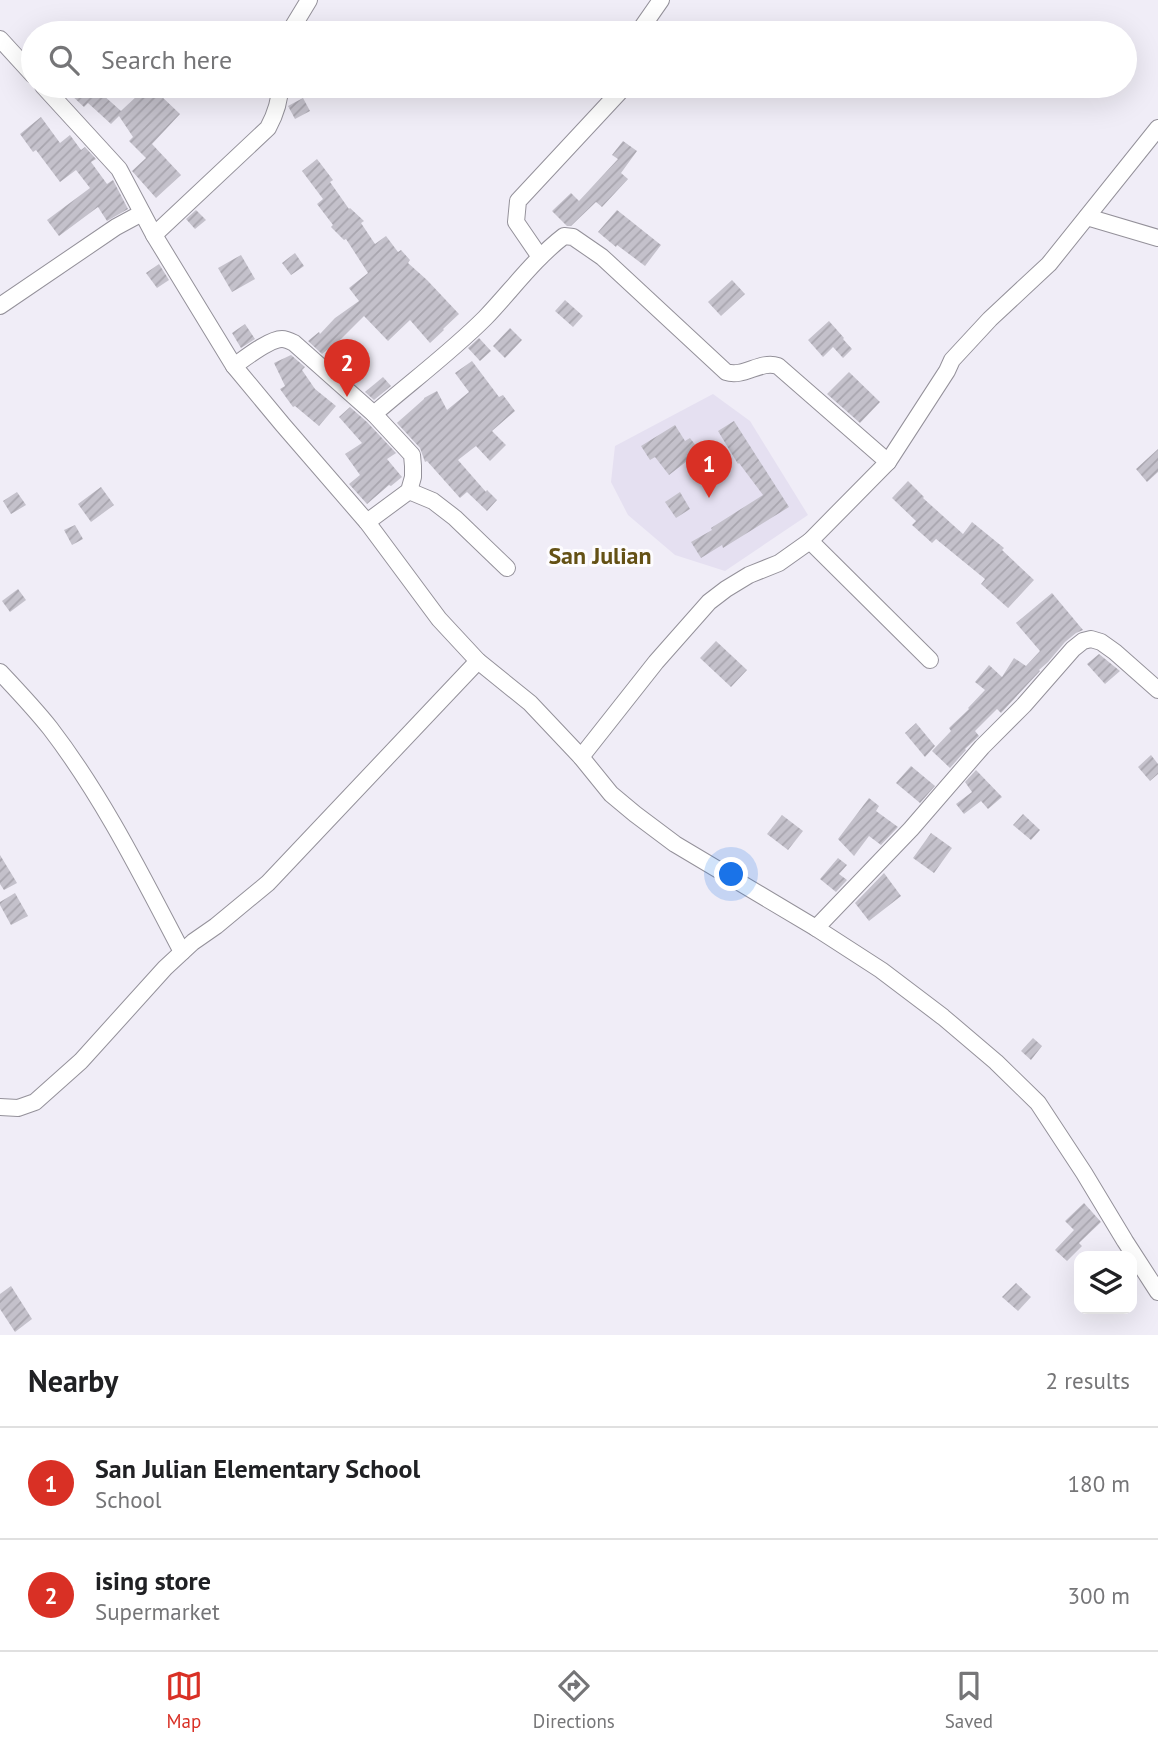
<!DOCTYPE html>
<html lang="en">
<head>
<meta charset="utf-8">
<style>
	:root { --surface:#fff; --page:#f6f6f6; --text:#202124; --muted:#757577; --line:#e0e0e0; --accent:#d93025 }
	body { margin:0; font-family:"PT Sans",sans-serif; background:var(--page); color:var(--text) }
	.controls { position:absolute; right:21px; bottom:21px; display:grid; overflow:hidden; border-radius:14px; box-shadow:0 7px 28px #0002 }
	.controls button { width:63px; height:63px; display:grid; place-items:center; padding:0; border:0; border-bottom:2px solid var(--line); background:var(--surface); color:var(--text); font:35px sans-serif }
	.you { position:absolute; left:732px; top:875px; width:24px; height:24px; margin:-18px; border:5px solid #fff; border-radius:50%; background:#1a73e8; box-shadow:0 0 0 10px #1a73e833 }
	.badge { display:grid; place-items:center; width:46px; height:46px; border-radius:50%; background:var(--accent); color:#fff; font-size:23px; font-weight:700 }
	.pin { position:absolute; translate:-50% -58px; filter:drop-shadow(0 2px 4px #0008) }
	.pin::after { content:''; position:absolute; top:37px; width:24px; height:21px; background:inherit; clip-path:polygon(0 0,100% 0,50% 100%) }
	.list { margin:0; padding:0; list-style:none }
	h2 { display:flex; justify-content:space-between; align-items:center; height:91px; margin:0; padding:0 28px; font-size:30px }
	h2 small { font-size:23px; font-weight:400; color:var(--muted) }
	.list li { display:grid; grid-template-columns:46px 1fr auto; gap:21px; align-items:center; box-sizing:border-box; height:112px; padding:0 28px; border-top:2px solid var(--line) }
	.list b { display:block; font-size:26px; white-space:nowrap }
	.list p { margin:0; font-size:23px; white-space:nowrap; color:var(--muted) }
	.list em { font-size:23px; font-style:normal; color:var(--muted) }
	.icon { flex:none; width:38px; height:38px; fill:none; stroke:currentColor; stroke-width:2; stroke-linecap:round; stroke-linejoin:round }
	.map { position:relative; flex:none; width:1158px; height:1335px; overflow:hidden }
	.search { position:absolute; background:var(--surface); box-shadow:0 7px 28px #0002; left:21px; right:21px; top:21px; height:77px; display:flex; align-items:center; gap:18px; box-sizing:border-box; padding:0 24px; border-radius:38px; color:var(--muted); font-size:26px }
	.sheet { height:315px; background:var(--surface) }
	nav { display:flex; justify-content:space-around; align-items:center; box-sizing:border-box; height:98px; border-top:2px solid var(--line); background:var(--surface); font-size:19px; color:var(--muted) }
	nav a { display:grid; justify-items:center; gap:4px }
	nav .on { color:var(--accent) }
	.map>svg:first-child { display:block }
	.built { fill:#e5e0f1 }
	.building { fill:url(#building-hatch) }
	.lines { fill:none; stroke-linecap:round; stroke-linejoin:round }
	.street-casing { stroke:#94919a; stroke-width:18 }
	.street { stroke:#fff; stroke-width:16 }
	.labels { text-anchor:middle; stroke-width:6; stroke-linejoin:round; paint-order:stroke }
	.quarter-label { font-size:24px; font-weight:bold; fill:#645115; stroke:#fdfcfe }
</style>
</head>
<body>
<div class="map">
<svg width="1158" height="1335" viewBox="0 0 1158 1335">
	<defs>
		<pattern id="building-hatch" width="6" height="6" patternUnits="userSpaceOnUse" patternTransform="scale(1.75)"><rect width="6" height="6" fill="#c4c1cb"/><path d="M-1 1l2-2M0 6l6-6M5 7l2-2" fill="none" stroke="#a8a5ae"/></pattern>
	</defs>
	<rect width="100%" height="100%" fill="#f0edf7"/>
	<path class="built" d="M713 394 750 421 808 515 725 571 675 555 628 515 611 482 615 446Z"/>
	<g class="building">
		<path d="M78 86H93L121 111 137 96 124 86H155L162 91 160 95 180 114 152 144 181 175 156 198 132 171 146 158 129 141 133 137 119 116 111 124 88 103 84 107 70 94Z"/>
		<path d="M303 98 310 111 295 119 288 106Z"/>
		<path d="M41 117 60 143 70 135 81 150 85 147 96 159 91 162 107 184 113 180 128 209 107 221 98 207 59 236 47 220 90 188 76 170 60 182 36 150 33 152 20 134Z"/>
		<path d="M623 141 637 151 621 173 628 179 602 207 596 202 571 226H567L552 211 571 193 579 201 618 159 612 155Z"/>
		<path d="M317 159 333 180 330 182 349 209 350 208 364 221 361 223 375 244 386 236 398 252 401 250 410 260 408 263 427 280 459 314 443 329 444 330 430 343 410 320 388 341 364 316 340 340H339L322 354 308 341 319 332 320 334 335 318 359 301 349 288 368 273 346 239 344 240 331 227 333 225 317 204 323 199 302 171Z"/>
		<path d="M196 210 206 220 195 229 186 219Z"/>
		<path d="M617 210 661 245 645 266 617 245 616 247 598 232Z"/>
		<path d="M295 253 304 266 291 275 282 263Z"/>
		<path d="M241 255 255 279 232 292 218 268Z"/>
		<path d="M159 264 169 280 157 288 146 273Z"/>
		<path d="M732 280 745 294 721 316 708 302Z"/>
		<path d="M565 300 583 316 573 327 555 311Z"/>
		<path d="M829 321 844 338 843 339 852 349 843 358 833 347 823 357 808 340Z"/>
		<path d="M245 324 255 339 241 348 232 333Z"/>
		<path d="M510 328 522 340 505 358 493 346Z"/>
		<path d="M479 338 491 351 480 361 468 348Z"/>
		<path d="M291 355 305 367 302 370 315 389 336 406 319 426 295 406 293 407 280 389 285 386 274 363Z"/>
		<path d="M472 361 499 397 503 395 515 411 492 431 506 445 490 461 476 446 458 460 486 492 487 490 497 500 487 511 467 492 460 498 427 461 425 462 420 448 397 423 424 399V398L437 391 447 410 469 392 455 373Z"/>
		<path d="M849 372 880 402 860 423 827 394Z"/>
		<path d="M383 377 391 386 374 400 365 392Z"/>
		<path d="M350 407 367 422 396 453 387 459 402 477 391 486 389 485 367 504 349 484 360 475 345 454 362 443 339 417Z"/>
		<path d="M734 421 789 507 723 548 722 545 701 558 691 542 712 530 711 528 763 495 739 463 738 464 718 431Z"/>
		<path d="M675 425 685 441 690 438 700 451 669 475 655 457 650 460 641 446Z"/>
		<path d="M1158 449V472L1147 482 1136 469Z"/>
		<path d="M908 481 924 497 923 498 963 534 972 522 1004 548 1002 550 1034 580 1008 608 981 584 985 579 936 539 932 543 912 525 916 521 892 498Z"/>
		<path d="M101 487 114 505 91 522 78 504Z"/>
		<path d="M17 492 26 505 11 514 3 501Z"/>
		<path d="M680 492 690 509 676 518 665 502Z"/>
		<path d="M75 525 83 539 72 545 64 530Z"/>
		<path d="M18 589 26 600 10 612 2 601Z"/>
		<path d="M1052 593 1083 630 1076 633 1065 642 1048 662 1039 670 1040 671 1001 713 997 709 975 731 979 736 965 749 966 750 950 768 932 751 951 731 949 728 969 709 968 708 985 690 975 682 989 665 1002 677 1014 658 1026 666 1040 651 1016 623Z"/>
		<path d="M716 641 747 670 731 687 700 658Z"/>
		<path d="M1099 654 1120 671 1105 684 1087 664Z"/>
		<path d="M916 723 935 746 925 757 905 733Z"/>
		<path d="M1151 755 1158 764V774L1150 781 1138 767Z"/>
		<path d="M911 766 935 786 920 803 896 783Z"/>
		<path d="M976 770 1002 797 988 809 981 801 964 814 956 804 972 792 965 782Z"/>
		<path d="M869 798 879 806 876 811 898 827 881 845 869 836 854 856 838 839Z"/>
		<path d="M1023 814 1040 830 1031 840 1013 825Z"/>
		<path d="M782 815 803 831 788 850 767 834Z"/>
		<path d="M931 833 952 848 934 873 913 858Z"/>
		<path d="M0 855 17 883 4 890 0 884Z"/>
		<path d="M838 858 847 865 839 874 847 880 836 892 820 879Z"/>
		<path d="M884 873 901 896 869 921 855 903Z"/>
		<path d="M15 893 28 916 11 925 0 905V902Z"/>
		<path d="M1033 1038 1042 1046 1031 1060 1021 1051Z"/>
		<path d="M1084 1203 1101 1222 1079 1243 1082 1246 1067 1261 1055 1250 1074 1230 1065 1221Z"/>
		<path d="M1016 1283 1031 1297 1018 1311 1002 1297Z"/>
		<path d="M11 1286 32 1319 15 1332 0 1309V1294Z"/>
	</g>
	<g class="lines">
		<g class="street-casing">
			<g id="street">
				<path d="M289 33 309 0"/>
				<path d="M638 33 661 0"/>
				<path d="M0 39 33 75"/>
				<path d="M43 86 119 169 154 235 234 366 283 425 367 522 439 619 478 661 530 703 581 757 611 794 635 814 675 844 816 928 881 970 943 1017 996 1062 1038 1103 1084 1173 1125 1241 1158 1292"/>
				<path d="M1087 217 1158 238"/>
				<path d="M154 235 268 128C275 115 280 101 280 86"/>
				<path d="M540 257 516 222 518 201 625 86"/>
				<path d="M0 306 116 227 142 213"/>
				<path d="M234 366C244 359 269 339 282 339 286 339 290 341 294 343L374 414C411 382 451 352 485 318 511 291 534 259 564 236L573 237 602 257 726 372C744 378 760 360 778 366L888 462"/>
				<path d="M409 491 433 501 455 518 507 568"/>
				<path d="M367 522 409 491 413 477V466L412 455 374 414"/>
				<path d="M810 541 930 660"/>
				<path d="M0 672C17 690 35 709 50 728 103 797 142 876 182 952"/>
				<path d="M581 757 656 662 709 602 726 589 749 575 779 563 810 541 888 462 947 371 952 360 990 319 1049 264 1158 128"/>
				<path d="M816 928 911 829 982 747 1024 705 1073 649 1083 641 1091 639 1101 642 1115 652 1158 690"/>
				<path d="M0 1107 18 1108 35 1102 81 1061 165 968 193 942 216 926 268 883 478 661"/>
			</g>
		</g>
		<use href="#street" class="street"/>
	</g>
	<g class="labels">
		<g class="quarter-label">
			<text x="600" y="564">San Julian</text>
		</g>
	</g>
</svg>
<div class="controls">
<button><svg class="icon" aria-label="layers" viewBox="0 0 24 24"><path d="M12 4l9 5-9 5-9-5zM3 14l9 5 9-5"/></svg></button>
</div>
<div class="you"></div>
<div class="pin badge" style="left:709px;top:498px">1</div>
<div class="pin badge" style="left:347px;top:397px">2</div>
<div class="search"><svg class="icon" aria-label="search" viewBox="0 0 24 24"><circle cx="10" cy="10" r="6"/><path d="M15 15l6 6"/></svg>Search here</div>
</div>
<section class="sheet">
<h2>Nearby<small>2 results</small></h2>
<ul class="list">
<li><span class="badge">1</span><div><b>San Julian Elementary School</b><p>School</p></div><em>180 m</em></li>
<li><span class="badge">2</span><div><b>ising store</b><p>Supermarket</p></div><em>300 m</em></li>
</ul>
</section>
<nav>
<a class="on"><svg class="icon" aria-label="map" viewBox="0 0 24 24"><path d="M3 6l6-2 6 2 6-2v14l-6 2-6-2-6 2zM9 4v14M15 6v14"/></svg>Map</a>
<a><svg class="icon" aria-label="directions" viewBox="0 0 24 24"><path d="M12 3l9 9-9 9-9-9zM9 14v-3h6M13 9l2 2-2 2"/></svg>Directions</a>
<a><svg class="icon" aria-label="saved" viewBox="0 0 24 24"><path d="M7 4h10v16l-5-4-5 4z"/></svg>Saved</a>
</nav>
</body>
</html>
